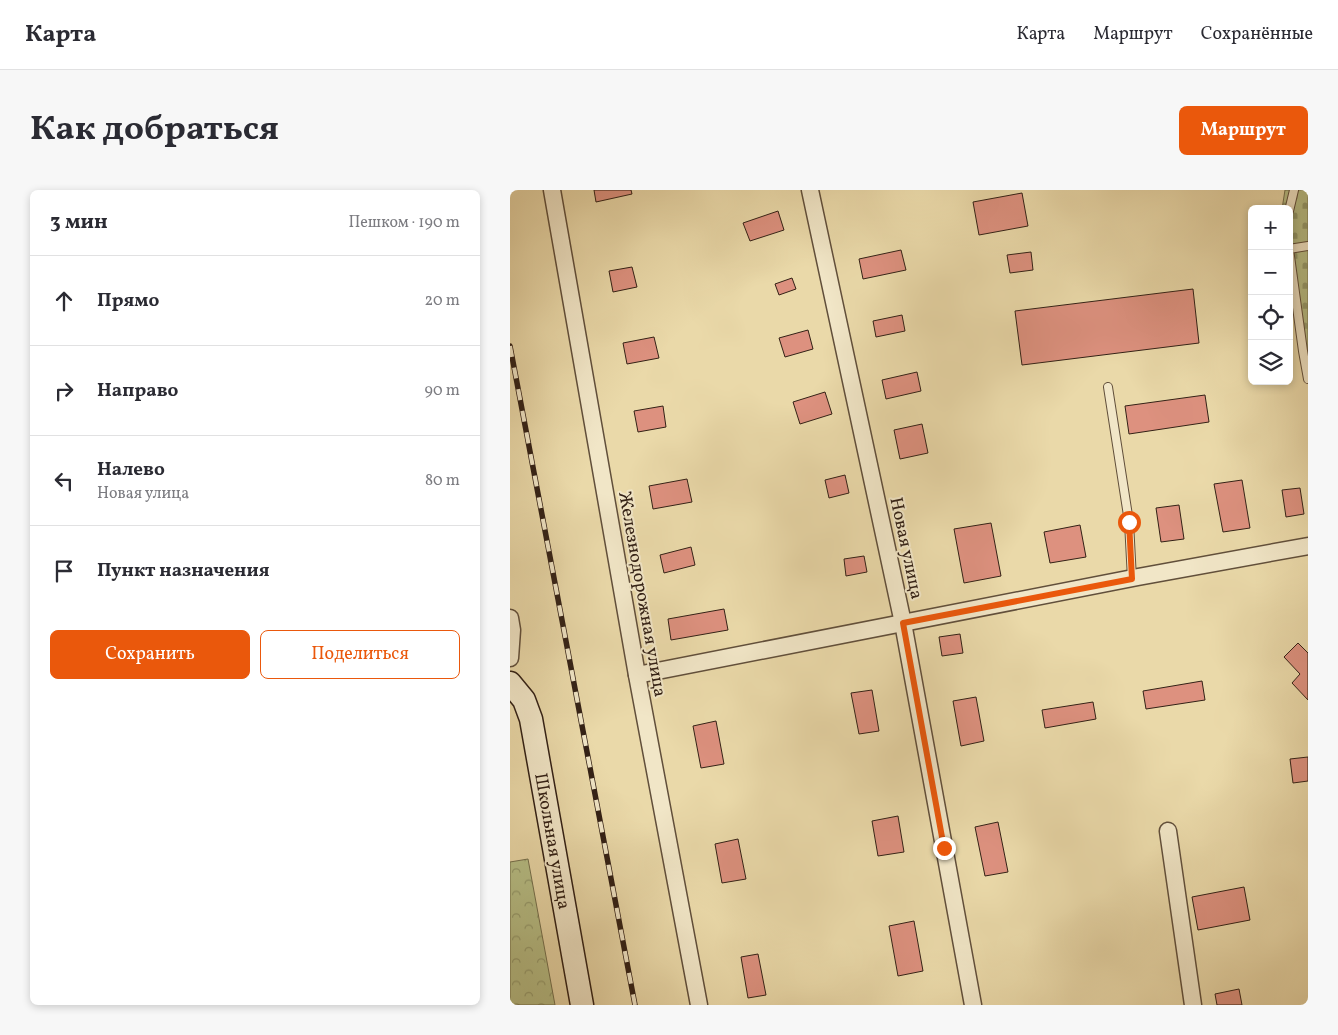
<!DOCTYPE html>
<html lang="ru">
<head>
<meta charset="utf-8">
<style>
	:root { --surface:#fff; --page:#f7f7f7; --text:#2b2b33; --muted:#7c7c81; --line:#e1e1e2; --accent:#ea580c }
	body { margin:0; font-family:Vollkorn,serif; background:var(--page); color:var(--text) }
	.controls { position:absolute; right:15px; top:15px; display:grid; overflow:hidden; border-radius:8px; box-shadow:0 2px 8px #0003 }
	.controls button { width:45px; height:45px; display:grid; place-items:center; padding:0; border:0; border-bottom:1px solid var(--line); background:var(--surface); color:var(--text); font:25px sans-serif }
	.stop { position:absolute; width:15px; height:15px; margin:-11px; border:4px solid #ea580c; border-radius:50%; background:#fff }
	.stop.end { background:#ea580c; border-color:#fff; box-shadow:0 1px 5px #0008 }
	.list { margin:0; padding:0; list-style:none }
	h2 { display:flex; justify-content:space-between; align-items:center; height:65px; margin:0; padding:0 20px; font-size:21px }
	h2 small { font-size:16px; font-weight:400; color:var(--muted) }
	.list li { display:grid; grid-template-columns:32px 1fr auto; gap:15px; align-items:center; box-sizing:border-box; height:90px; padding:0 20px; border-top:1px solid var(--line) }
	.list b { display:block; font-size:19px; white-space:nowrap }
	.list p { margin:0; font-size:16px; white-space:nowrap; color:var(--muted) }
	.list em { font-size:16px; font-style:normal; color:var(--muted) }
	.actions { display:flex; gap:10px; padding:15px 20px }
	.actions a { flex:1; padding:11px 0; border:1px solid var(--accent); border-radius:8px; text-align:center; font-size:18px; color:var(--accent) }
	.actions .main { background:var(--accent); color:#fff }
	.icon { flex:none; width:28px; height:28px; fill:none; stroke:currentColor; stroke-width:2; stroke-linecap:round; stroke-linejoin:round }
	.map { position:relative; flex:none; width:798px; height:815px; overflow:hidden; border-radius:8px }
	header { display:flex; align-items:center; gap:30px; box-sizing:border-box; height:70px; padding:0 25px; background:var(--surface); border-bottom:1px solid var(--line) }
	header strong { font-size:24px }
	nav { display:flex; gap:28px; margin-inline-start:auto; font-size:18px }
	.intro { display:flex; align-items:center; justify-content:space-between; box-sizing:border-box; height:120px; padding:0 30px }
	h1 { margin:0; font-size:35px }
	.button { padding:12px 22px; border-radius:8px; background:var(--accent); color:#fff; font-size:18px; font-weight:700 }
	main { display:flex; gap:30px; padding:0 30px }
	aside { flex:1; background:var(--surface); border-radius:8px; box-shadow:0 2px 8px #0003 }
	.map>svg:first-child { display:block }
	.forest { fill:url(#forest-crowns); stroke:#75704e }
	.cemetery { fill:url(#cemetery-stones); stroke:#75704e }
	.building { fill:#dd917f; stroke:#332116 }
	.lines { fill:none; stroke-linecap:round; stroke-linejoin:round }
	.lane-casing { stroke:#614f3b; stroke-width:10 }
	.street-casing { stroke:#614f3b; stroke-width:19 }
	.secondary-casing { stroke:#332116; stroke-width:25 }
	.lane { stroke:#f1e6c7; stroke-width:8 }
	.street { stroke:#f1e6c7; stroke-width:16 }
	.secondary { stroke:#f1e6c7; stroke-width:22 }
	.rail-casing { stroke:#332116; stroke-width:5.5 }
	.rail { stroke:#f1e6c7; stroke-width:4; stroke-dasharray:11; stroke-linecap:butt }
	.route { stroke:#ea580c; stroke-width:6 }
	.labels { text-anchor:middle; stroke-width:4; stroke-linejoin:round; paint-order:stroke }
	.street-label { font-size:18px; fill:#332116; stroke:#f1e6c7 }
</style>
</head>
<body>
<header>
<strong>Карта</strong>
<nav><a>Карта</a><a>Маршрут</a><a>Сохранённые</a></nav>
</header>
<div class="intro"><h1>Как добраться</h1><a class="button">Маршрут</a></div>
<main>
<aside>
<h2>3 мин<small>Пешком · 190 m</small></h2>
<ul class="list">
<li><svg class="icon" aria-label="ahead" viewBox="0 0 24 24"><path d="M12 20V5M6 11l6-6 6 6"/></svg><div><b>Прямо</b></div><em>20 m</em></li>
<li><svg class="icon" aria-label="right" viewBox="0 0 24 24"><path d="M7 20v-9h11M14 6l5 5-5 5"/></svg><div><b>Направо</b></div><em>90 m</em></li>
<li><svg class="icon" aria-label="left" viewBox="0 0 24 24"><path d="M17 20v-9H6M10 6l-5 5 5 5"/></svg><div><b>Налево</b><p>Новая улица</p></div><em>80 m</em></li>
<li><svg class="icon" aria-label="arrive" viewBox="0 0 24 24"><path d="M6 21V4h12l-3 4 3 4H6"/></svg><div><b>Пункт назначения</b></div></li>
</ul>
<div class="actions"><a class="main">Сохранить</a><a>Поделиться</a></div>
</aside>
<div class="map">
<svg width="798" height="815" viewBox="0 0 798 815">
	<defs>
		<pattern id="forest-crowns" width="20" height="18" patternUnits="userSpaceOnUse" patternTransform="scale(1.25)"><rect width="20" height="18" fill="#b7bf87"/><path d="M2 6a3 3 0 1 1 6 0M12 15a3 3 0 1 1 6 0" fill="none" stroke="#959b6d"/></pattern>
		<pattern id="cemetery-stones" width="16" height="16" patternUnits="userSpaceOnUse" patternTransform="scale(1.25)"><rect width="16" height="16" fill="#b7bf87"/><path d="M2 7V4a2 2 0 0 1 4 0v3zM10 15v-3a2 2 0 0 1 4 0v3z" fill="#959b6d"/></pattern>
	</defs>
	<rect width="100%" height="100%" fill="#ead9a9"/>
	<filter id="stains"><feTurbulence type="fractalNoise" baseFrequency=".004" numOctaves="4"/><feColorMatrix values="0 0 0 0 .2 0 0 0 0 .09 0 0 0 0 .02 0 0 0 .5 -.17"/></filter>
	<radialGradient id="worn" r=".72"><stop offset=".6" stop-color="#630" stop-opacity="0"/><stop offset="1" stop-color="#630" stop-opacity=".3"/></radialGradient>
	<path class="forest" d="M18 669 45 815H0V672Z"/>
	<path class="cemetery" d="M775 0H798V178L779 89V19H772Z"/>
	<g class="building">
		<path d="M84 0H121L122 4 86 12Z"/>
		<path d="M512 3 518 36 469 45 463 12Z"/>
		<path d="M268 21 274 40 240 51 233 33Z"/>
		<path d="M391 60 396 80 353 89 349 69Z"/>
		<path d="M521 62 523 80 500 83 497 65Z"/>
		<path d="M122 77 127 97 103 102 99 81Z"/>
		<path d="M282 88 286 99 269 105 265 94Z"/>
		<path d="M683 99 689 153 512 175 505 121Z"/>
		<path d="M392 125 395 141 366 147 363 131Z"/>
		<path d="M298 140 303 159 275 167 269 148Z"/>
		<path d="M144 147 149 168 117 174 113 153Z"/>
		<path d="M407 182 411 201 376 209 372 190Z"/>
		<path d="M315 202 322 224 290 234 283 212Z"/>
		<path d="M695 205 699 232 619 244 615 216Z"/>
		<path d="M153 216 156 237 128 242 124 221Z"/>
		<path d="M412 234 418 263 390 269 384 240Z"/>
		<path d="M335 285 339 303 319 308 315 290Z"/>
		<path d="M177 289 182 312 143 319 139 296Z"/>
		<path d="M732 290 740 338 713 342 704 294Z"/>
		<path d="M790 298 794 324 776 327 772 300Z"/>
		<path d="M669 315 674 349 651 352 646 318Z"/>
		<path d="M481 333 491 386 454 393 444 339Z"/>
		<path d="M570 335 576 367 540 373 534 342Z"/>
		<path d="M181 357 185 375 154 383 150 365Z"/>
		<path d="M354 366 357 382 336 386 334 369Z"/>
		<path d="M214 419 218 440 161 450 158 429Z"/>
		<path d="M450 444 453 463 432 466 429 447Z"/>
		<path d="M788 453 798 463V510L782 493 790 484 774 467Z"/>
		<path d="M692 491 695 510 636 519 633 501Z"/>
		<path d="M362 500 369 541 349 544 341 503Z"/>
		<path d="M466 507 474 551 451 556 443 511Z"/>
		<path d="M583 512 586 529 535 538 532 520Z"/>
		<path d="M206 531 214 574 191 578 183 536Z"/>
		<path d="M798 567V591L783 593 780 569Z"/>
		<path d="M388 626 394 662 368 666 362 631Z"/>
		<path d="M488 632 498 682 475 686 465 637Z"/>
		<path d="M228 649 236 689 212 693 205 654Z"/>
		<path d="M734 697 740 730 688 740 682 707Z"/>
		<path d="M404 731 413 781 388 786 379 736Z"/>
		<path d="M248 764 256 805 238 808 231 767Z"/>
		<path d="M729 799 732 815H707L705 804Z"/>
	</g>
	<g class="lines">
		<g class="lane-casing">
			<g id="lane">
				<path d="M779 21 784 0"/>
				<path d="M798 56 779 59 793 161 798 189"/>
				<path d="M598 197 619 332 622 389"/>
			</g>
		</g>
		<g class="street-casing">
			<g id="street">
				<path d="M42 0 127 485 189 815"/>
				<path d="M300 0 393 433 463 815"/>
				<path d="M0 428 2 440 0 468"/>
				<path d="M127 485 628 387 798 356"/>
				<path d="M658 641 683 815"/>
			</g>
		</g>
		<g class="secondary-casing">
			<path id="secondary" d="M0 493 14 510 21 529 72 815"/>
		</g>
		<use href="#lane" class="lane"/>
		<use href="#street" class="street"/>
		<use href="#secondary" class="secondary"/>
		<g class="rail-casing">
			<path id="rail" d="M0 156 125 815"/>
		</g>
		<use href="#rail" class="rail"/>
	</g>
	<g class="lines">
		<path class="route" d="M434 658 393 433 622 389 619 332"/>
	</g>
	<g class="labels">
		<g class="street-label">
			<text transform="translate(397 358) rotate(78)" y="6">Новая улица</text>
			<text transform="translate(133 404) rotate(80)" y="6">Железнодорожная улица</text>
			<text transform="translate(43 651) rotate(80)" y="6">Школьная улица</text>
		</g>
	</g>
	<rect width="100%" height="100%" filter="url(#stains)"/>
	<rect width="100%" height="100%" fill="url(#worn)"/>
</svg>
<div class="controls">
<button>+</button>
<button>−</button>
<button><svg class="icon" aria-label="locate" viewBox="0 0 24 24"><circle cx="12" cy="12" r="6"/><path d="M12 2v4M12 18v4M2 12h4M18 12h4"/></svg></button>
<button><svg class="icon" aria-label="layers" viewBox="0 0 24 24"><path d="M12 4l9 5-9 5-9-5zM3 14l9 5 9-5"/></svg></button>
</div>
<div class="stop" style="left:619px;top:332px"></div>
<div class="stop end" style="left:434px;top:658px"></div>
</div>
</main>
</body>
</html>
